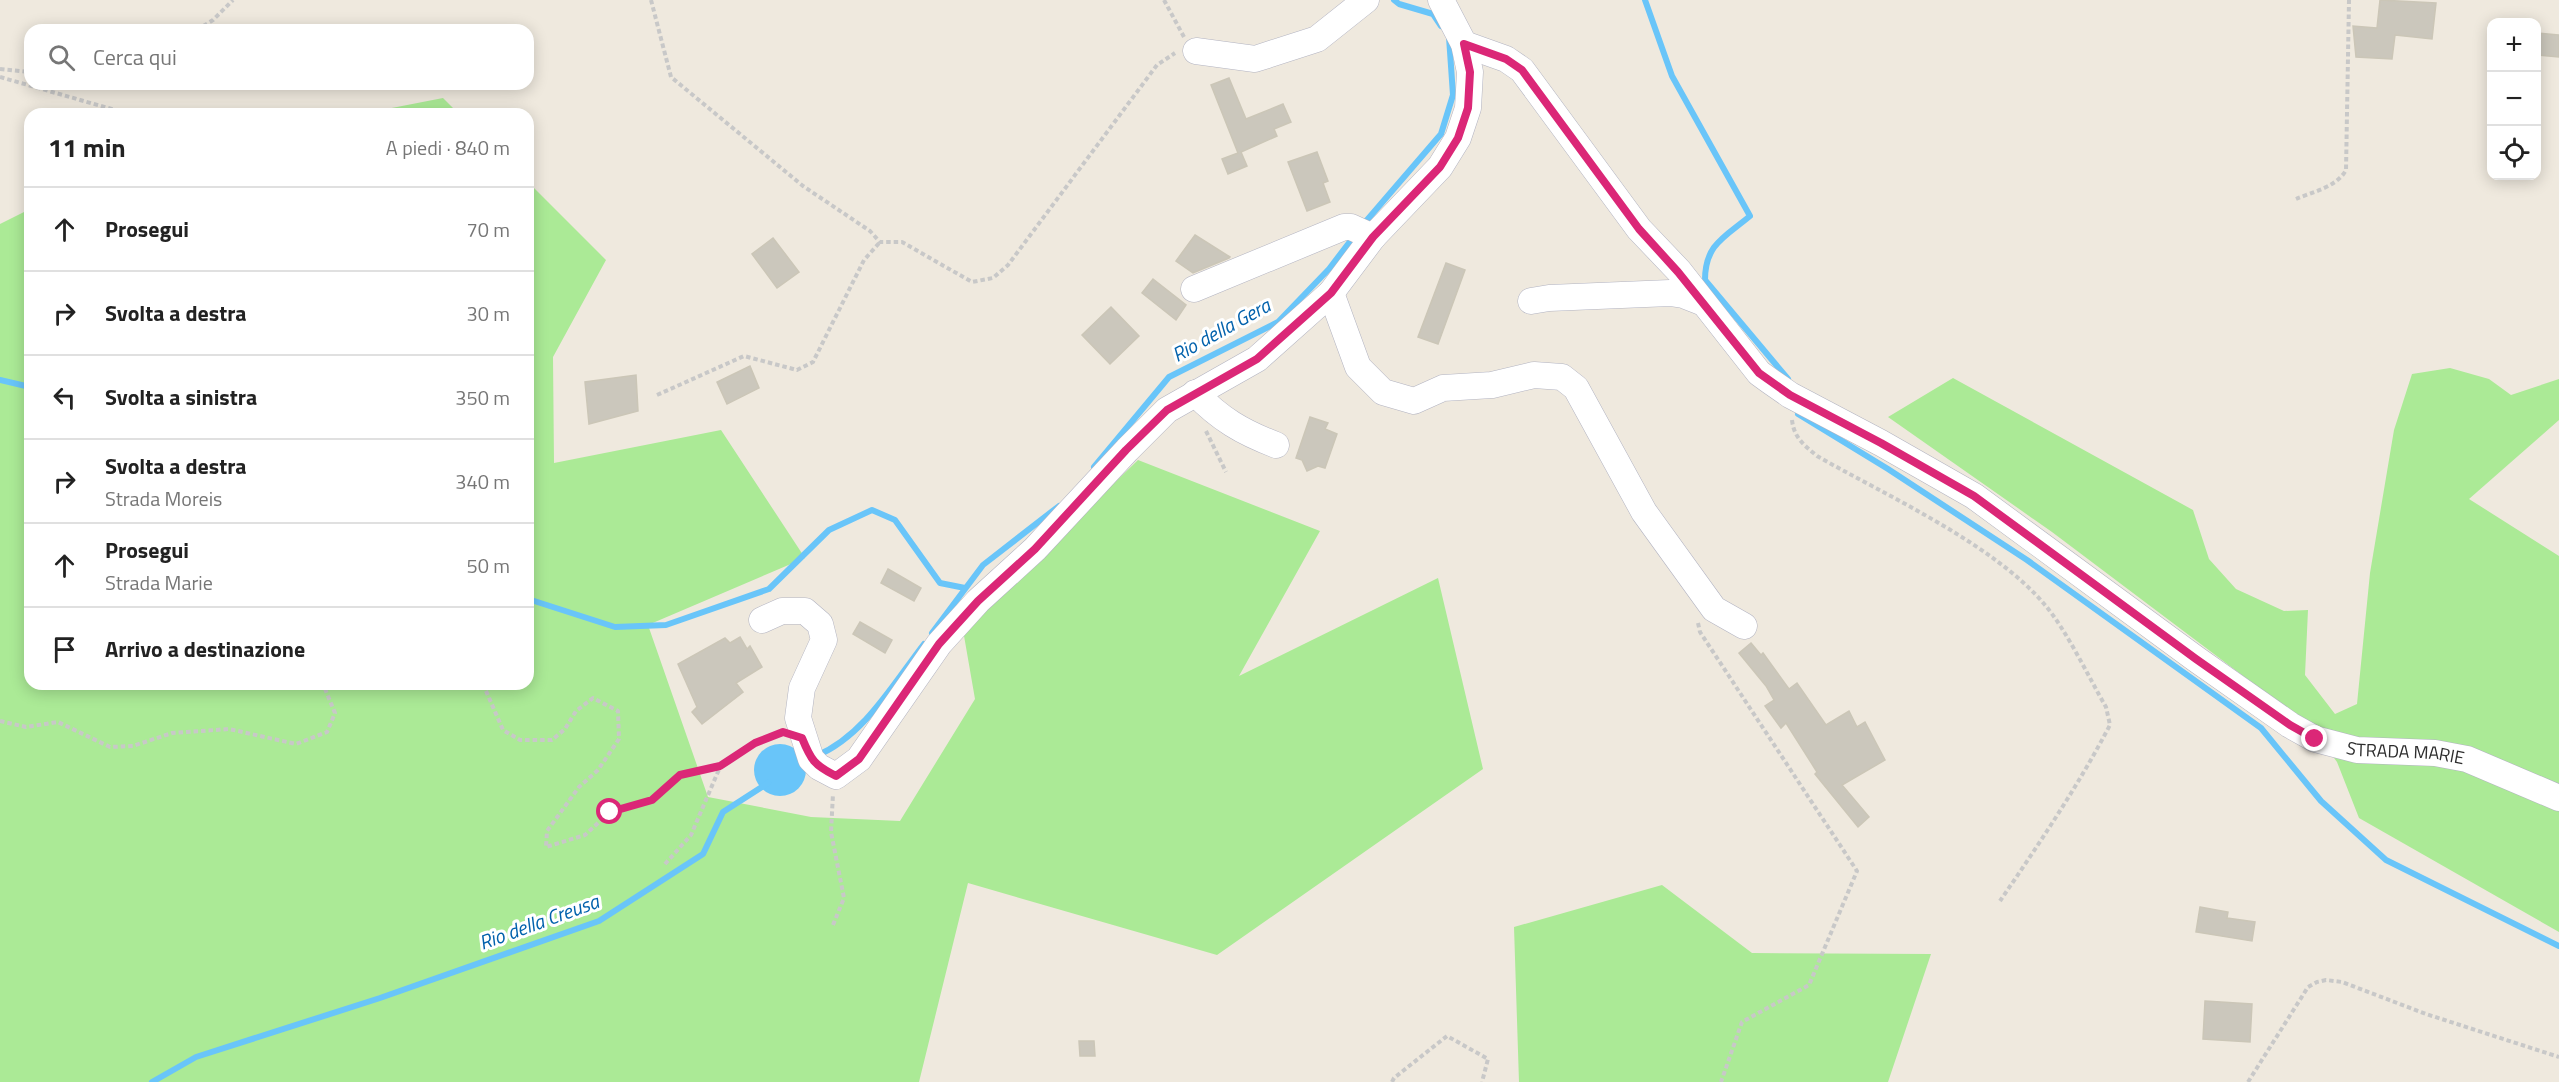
<!DOCTYPE html>
<html lang="it">
<head>
<meta charset="utf-8">
<style>
	:root { --surface:#fff; --page:#f2f2f2; --text:#222; --muted:#767676; --line:#e0e0e0 }
	body { margin:0; font-family:"Titillium Web",sans-serif; background:var(--page); color:var(--text) }
	.controls { position:absolute; right:18px; top:18px; display:grid; overflow:hidden; border-radius:12px; box-shadow:0 3px 15px #0003 }
	.controls button { width:54px; height:54px; display:grid; place-items:center; padding:0; border:0; border-bottom:2px solid var(--line); background:var(--surface); color:var(--text); font:30px sans-serif }
	.stop { position:absolute; width:18px; height:18px; margin:-14px; border:4px solid #db2777; border-radius:50%; background:#fff }
	.stop.end { background:#db2777; border-color:#fff; box-shadow:0 2px 6px #0008 }
	.list { margin:0; padding:0; list-style:none }
	h2 { display:flex; justify-content:space-between; align-items:center; height:78px; margin:0; padding:0 24px; font-size:26px }
	h2 small { font-size:20px; font-weight:400; color:var(--muted) }
	.list li { display:grid; grid-template-columns:39px 1fr auto; gap:18px; align-items:center; box-sizing:border-box; height:84px; padding:0 24px; border-top:2px solid var(--line) }
	.list b { display:block; font-size:22px; white-space:nowrap }
	.list p { margin:0; font-size:20px; white-space:nowrap; color:var(--muted) }
	.list em { font-size:20px; font-style:normal; color:var(--muted) }
	.icon { flex:none; width:33px; height:33px; fill:none; stroke:currentColor; stroke-width:2; stroke-linecap:round; stroke-linejoin:round }
	.map { position:relative; flex:none; width:2559px; height:1082px; overflow:hidden }
	.search { position:absolute; background:var(--surface); box-shadow:0 3px 15px #0003; left:24px; top:24px; width:510px; height:66px; display:flex; align-items:center; gap:15px; box-sizing:border-box; padding:0 21px; border-radius:18px; color:var(--muted); font-size:22px }
	.panel { position:absolute; background:var(--surface); box-shadow:0 3px 15px #0003; left:24px; top:108px; width:510px; height:582px; border-radius:18px }
	.map>svg:first-child { display:block }
	.green { fill:#abea96 }
	.water { fill:#69c5f9 }
	.lines { fill:none; stroke-linecap:round; stroke-linejoin:round }
	.stream { stroke:#69c5f9; stroke-width:6 }
	.building { fill:#cbc7bc; stroke:#cbc6b7; stroke-width:1.5 }
	.minor-casing { stroke:#b2b3c1; stroke-width:27 }
	.path { stroke:#c8c8c8; stroke-width:4; stroke-dasharray:4.5 3; stroke-linecap:butt }
	.minor { stroke:#fff; stroke-width:26 }
	.route { stroke:#db2777; stroke-width:8 }
	.labels { text-anchor:middle; stroke-width:6; stroke-linejoin:round; paint-order:stroke }
	.street-label { font-size:18px; fill:#2d2d2d; stroke:#fff }
	.water-label { font-size:20px; font-style:italic; fill:#0161ac; stroke:#fff }
</style>
</head>
<body>
<div class="map">
<svg width="2559" height="1082" viewBox="0 0 2559 1082">
	<rect width="100%" height="100%" fill="#efe9de"/>
	<g class="green">
		<path d="M443 98 459 114H361Z"/>
		<path d="M528 182 606 260 553 357 554 463 721 430 805 558 648 625 708 797 811 817 900 821 975 699 963 630 1138 460 1320 531 1239 676 1438 578 1483 769 1217 955 968 883 919 1082H0V224L30 209V684H528Z"/>
		<path d="M2450 368 2489 379 2511 395 2559 379V420L2469 499 2559 556V932L2359 818 2337 762 2311 727 2052 532 1888 417 1953 378 2193 510 2209 559 2236 589 2284 611 2308 610 2305 675 2335 714 2357 704 2370 573 2394 430 2412 374Z"/>
		<path d="M1662 885 1752 953 1931 954 1888 1082H1519L1514 927Z"/>
	</g>
	<circle class="water" cx="780" cy="770" r="26"/>
	<g class="lines">
		<g class="stream">
			<path d="M1394 0 1399 4 1433 14 1441 26"/>
			<path d="M1645 0 1672 76 1750 216C1725 237 1705 244 1705 280L1788 379"/>
			<path d="M1361 227 1441 134 1453 95 1449 37"/>
			<path d="M0 380 30 387"/>
			<path d="M1798 414 1888 469 2027 560 2261 728 2321 801 2386 860 2559 946"/>
			<path d="M1094 467 1169 377 1278 322 1329 269 1355 235"/>
			<path d="M528 599 615 627 666 625 769 589 829 530 872 510 895 520 940 583 965 588"/>
			<path d="M932 633 983 565 1059 506"/>
			<path d="M816 756C864 736 893 684 924 644"/>
			<path d="M152 1082 196 1057 380 998 599 921 703 854 723 812 768 783"/>
		</g>
	</g>
	<g class="building">
		<path d="M2380 0 2436 3 2432 39 2395 35 2392 59 2356 57 2353 26 2377 28Z"/>
		<path d="M2536 33 2559 35V57L2536 55Z"/>
		<path d="M1229 78 1246 119 1283 104 1291 122 1274 129 1277 136 1241 152 1247 166 1228 174 1222 159 1238 153 1211 85Z"/>
		<path d="M1317 152 1328 181 1323 183 1330 202 1307 211 1288 162Z"/>
		<path d="M1195 235 1230 257 1229 258 1193 273 1176 261Z"/>
		<path d="M773 238 799 272 777 288 752 254Z"/>
		<path d="M1446 263 1465 270 1438 344 1418 337Z"/>
		<path d="M1153 279 1186 305 1176 320 1142 293Z"/>
		<path d="M1111 307 1139 336 1110 364 1082 335Z"/>
		<path d="M750 366 759 388 727 404 717 382Z"/>
		<path d="M636 375 638 411 589 424 585 382Z"/>
		<path d="M1310 417 1328 423 1325 429 1337 434 1325 468 1318 466 1307 471 1302 460 1296 458Z"/>
		<path d="M888 569 921 588 914 601 881 583Z"/>
		<path d="M860 622 892 640 885 653 853 634Z"/>
		<path d="M740 637 747 649 750 646 762 667 736 683 743 692 702 724 692 712 697 707 678 664 725 638 730 643Z"/>
		<path d="M1751 643 1761 655 1763 653 1789 689 1797 683 1826 725 1849 711 1857 727 1865 722 1885 760 1842 785 1869 817 1858 827 1815 774 1817 772 1786 723 1781 728 1765 706 1774 700 1766 686 1739 653Z"/>
		<path d="M2200 907 2228 912 2227 918 2255 922 2252 941 2196 932Z"/>
		<path d="M2205 1001 2252 1004 2250 1042 2203 1039Z"/>
		<path d="M1079 1041H1094L1095 1056H1080Z"/>
	</g>
	<g class="lines">
		<g class="minor-casing">
			<g id="minor">
				<path id="s1" d="M1464 44 1506 59 1522 70 1639 229 1679 271 1759 373 1770 381 1790 395 1881 443 1974 496 2196 659 2290 725 2315 739 2357 750 2435 753 2467 759 2559 798"/>
				<path d="M1196 51 1255 59 1317 39 1366 0"/>
				<path d="M1194 289 1344 227H1351L1373 237"/>
				<path d="M1331 293 1358 367 1383 392 1414 401 1443 388 1492 385 1534 375 1562 377 1576 388 1644 512 1714 609 1744 626"/>
				<path d="M1531 301 1549 298 1670 293 1683 295 1701 302"/>
				<path d="M1195 393C1220 419 1242 432 1276 445"/>
				<path d="M762 620 782 611H805L820 624 824 640 802 688 798 718 811 759 819 767 836 776 859 759 939 644 978 601 1035 549 1127 450 1167 410 1257 359 1331 293 1373 237 1440 167 1458 138 1468 108 1470 72 1464 44 1441 0"/>
			</g>
		</g>
		<g class="path">
			<path d="M651 0 671 77 803 186 870 231 880 242H902L972 282 993 278 1008 265 1157 65 1175 53"/>
			<path d="M1164 0 1184 37"/>
			<path d="M197 30 213 20 233 0"/>
			<path d="M0 69 30 72"/>
			<path d="M0 77 129 114"/>
			<path d="M2296 199C2312 192 2337 187 2346 170L2349 0"/>
			<path d="M657 395 744 356 797 370 813 362 864 260 880 242"/>
			<path d="M1792 420C1794 438 1804 445 1817 456 1887 496 1994 544 2045 605 2067 631 2088 676 2106 707L2110 725C2078 786 2039 844 2000 901"/>
			<path d="M1206 431 1226 472"/>
			<path d="M1698 623 1700 632 1857 871 1809 985 1742 1022 1721 1082"/>
			<path d="M483 684 503 730 520 740H552L565 729 576 711 593 698 618 711 619 739 598 770 579 787 547 831 546 847 585 835 610 812 652 800 680 775 720 766 755 743 782 732"/>
			<path d="M0 721 26 727 58 722 110 747 133 746 172 733 229 729 296 744 327 732 335 713 323 684"/>
			<path d="M665 864 691 835 720 767"/>
			<path d="M833 925 844 898 831 832 833 794"/>
			<path d="M1392 1082 1394 1078 1447 1036 1488 1059 1482 1082"/>
			<path d="M2248 1082 2308 987 2317 982 2326 980 2342 982 2426 1014 2559 1057"/>
		</g>
		<use href="#minor" class="minor"/>
	</g>
	<g class="lines">
		<path class="route" d="M610 812 652 800 680 775 720 766 755 743 783 732 802 738C811 760 814 765 836 776L859 759 939 644 978 601 1035 549 1126 450 1167 410 1257 359 1331 293 1373 237 1440 167 1458 138 1468 108 1470 72 1464 44 1506 59 1522 70 1639 229 1678 272 1759 373 1790 395 1881 443 1974 496 2196 659 2290 725 2315 739"/>
	</g>
	<g class="labels">
		<g class="street-label">
			<text dy="6" stroke="none"><textPath href="#s1" startOffset="1208">STRADA MARIE</textPath></text>
		</g>
		<g class="water-label">
			<text transform="translate(1221 330) rotate(-29)" y="7">Rio della Gera</text>
			<text transform="translate(539 922) rotate(-20)" y="7">Rio della Creusa</text>
		</g>
	</g>
</svg>
<div class="controls">
<button>+</button>
<button>−</button>
<button><svg class="icon" aria-label="locate" viewBox="0 0 24 24"><circle cx="12" cy="12" r="6"/><path d="M12 2v4M12 18v4M2 12h4M18 12h4"/></svg></button>
</div>
<div class="stop" style="left:610px;top:812px"></div>
<div class="stop end" style="left:2315px;top:739px"></div>
<div class="search"><svg class="icon" aria-label="search" viewBox="0 0 24 24"><circle cx="10" cy="10" r="6"/><path d="M15 15l6 6"/></svg>Cerca qui</div>
<section class="panel">
<h2>11 min<small>A piedi · 840 m</small></h2>
<ul class="list">
<li><svg class="icon" aria-label="ahead" viewBox="0 0 24 24"><path d="M12 20V5M6 11l6-6 6 6"/></svg><div><b>Prosegui</b></div><em>70 m</em></li>
<li><svg class="icon" aria-label="right" viewBox="0 0 24 24"><path d="M7 20v-9h11M14 6l5 5-5 5"/></svg><div><b>Svolta a destra</b></div><em>30 m</em></li>
<li><svg class="icon" aria-label="left" viewBox="0 0 24 24"><path d="M17 20v-9H6M10 6l-5 5 5 5"/></svg><div><b>Svolta a sinistra</b></div><em>350 m</em></li>
<li><svg class="icon" aria-label="right" viewBox="0 0 24 24"><path d="M7 20v-9h11M14 6l5 5-5 5"/></svg><div><b>Svolta a destra</b><p>Strada Moreis</p></div><em>340 m</em></li>
<li><svg class="icon" aria-label="ahead" viewBox="0 0 24 24"><path d="M12 20V5M6 11l6-6 6 6"/></svg><div><b>Prosegui</b><p>Strada Marie</p></div><em>50 m</em></li>
<li><svg class="icon" aria-label="arrive" viewBox="0 0 24 24"><path d="M6 21V4h12l-3 4 3 4H6"/></svg><div><b>Arrivo a destinazione</b></div></li>
</ul>
</section>
</div>
</body>
</html>
